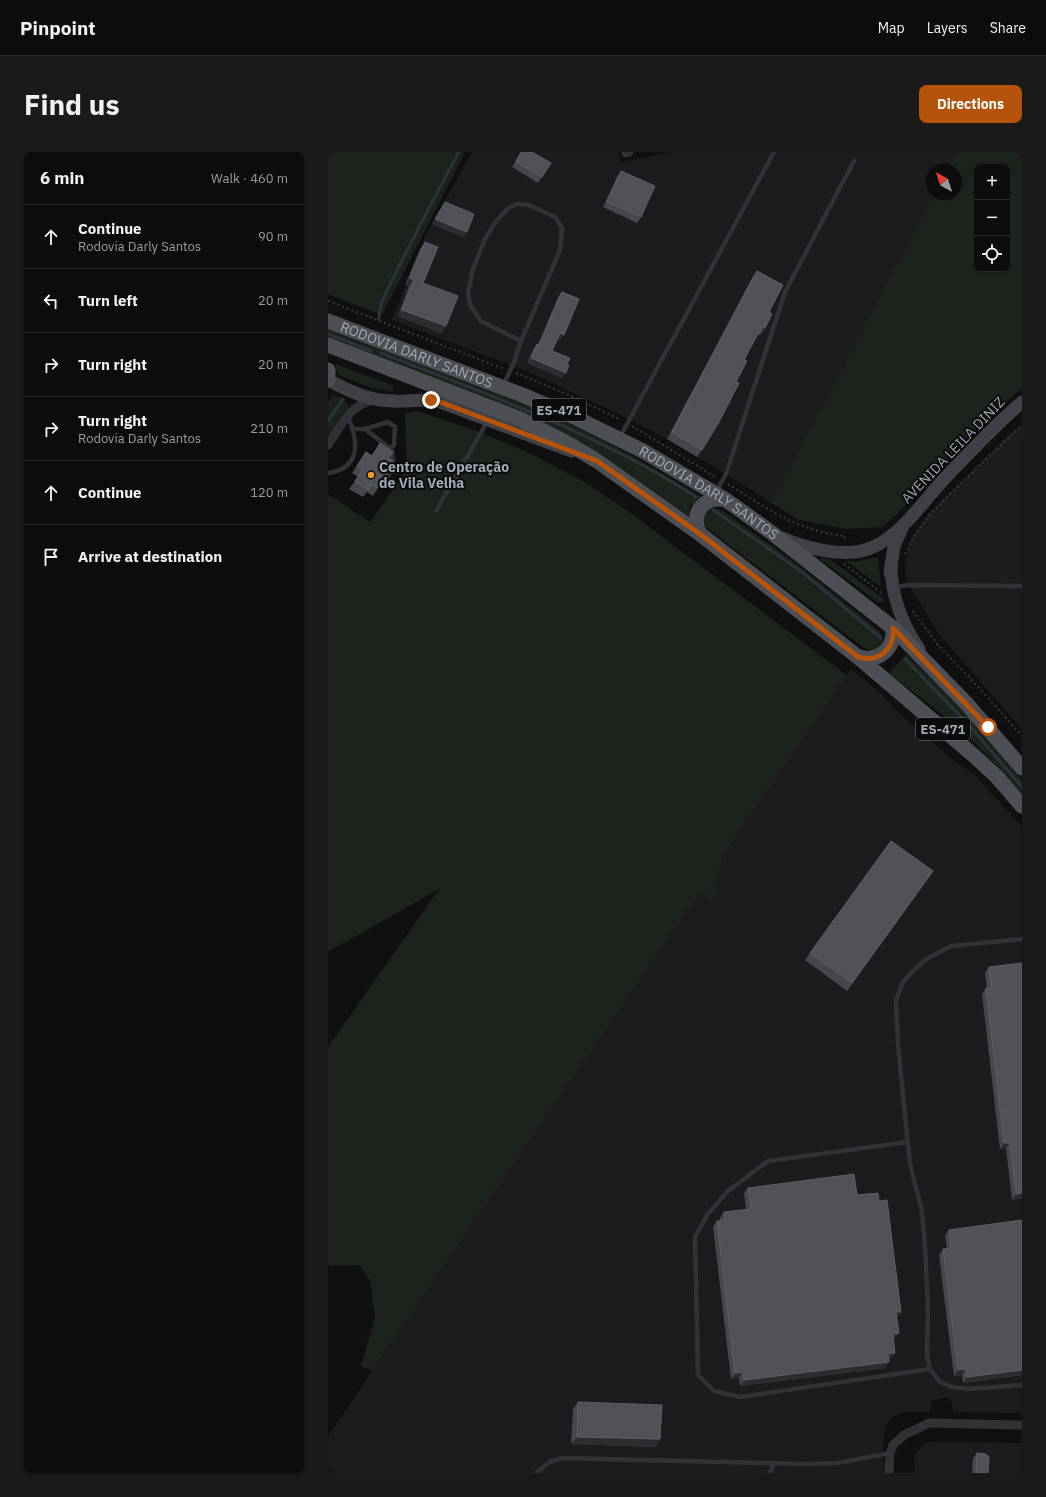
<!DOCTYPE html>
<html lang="en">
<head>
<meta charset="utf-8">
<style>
	:root { --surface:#0c0c0d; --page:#1a1a1b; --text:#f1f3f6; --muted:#9a9b9d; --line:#2c2c2e; --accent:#b45309 }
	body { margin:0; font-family:"IBM Plex Sans",sans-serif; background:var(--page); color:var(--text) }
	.controls { position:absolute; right:12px; top:12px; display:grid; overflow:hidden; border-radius:8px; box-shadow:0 1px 3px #0004 }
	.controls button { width:36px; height:36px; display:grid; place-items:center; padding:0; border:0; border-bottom:1px solid var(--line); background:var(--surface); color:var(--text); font:20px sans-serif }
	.compass { position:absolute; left:598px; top:12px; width:36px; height:36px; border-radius:50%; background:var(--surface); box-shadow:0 1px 3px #0004; rotate:321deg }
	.stop { position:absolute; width:12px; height:12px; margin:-9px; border:3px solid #b45309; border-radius:50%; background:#fff }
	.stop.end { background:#b45309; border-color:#fff; box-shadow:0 1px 4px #0008 }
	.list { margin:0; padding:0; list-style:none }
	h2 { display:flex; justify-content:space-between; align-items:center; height:52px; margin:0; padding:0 16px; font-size:17px }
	h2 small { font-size:13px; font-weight:400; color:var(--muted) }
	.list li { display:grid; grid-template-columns:26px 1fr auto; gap:12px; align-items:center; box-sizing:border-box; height:64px; padding:0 16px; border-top:1px solid var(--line) }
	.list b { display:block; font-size:15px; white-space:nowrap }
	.list p { margin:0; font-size:13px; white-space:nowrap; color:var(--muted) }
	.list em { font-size:13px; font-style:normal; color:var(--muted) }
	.icon { flex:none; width:22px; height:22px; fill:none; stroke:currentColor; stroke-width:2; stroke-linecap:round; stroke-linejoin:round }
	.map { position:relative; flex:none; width:694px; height:1321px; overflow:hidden; border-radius:8px }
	header { display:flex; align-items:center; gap:24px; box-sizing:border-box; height:56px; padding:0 20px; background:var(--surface); border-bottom:1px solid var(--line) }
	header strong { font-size:19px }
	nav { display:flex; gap:22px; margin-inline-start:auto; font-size:14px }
	.intro { display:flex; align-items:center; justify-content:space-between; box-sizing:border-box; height:96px; padding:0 24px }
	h1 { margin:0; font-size:28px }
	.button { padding:10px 18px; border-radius:8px; background:var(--accent); color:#fff; font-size:14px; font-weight:700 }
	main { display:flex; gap:24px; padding:0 24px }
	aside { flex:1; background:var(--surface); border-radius:8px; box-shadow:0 1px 3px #0004 }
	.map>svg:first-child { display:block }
	.built { fill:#1c1c1e }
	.green { fill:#1c231c; fill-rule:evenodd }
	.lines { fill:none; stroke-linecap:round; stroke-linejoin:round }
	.stream { stroke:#2a3439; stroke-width:3 }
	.path { stroke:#37393d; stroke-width:2; stroke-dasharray:2 3; stroke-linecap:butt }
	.lane { stroke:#313236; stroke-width:4.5 }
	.street { stroke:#313236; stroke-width:9 }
	.secondary { stroke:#3f4146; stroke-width:13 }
	.primary { stroke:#4d4f55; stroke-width:15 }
	.wall { fill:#46474c }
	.shaded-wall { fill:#2c2d30 }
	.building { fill:#505257; stroke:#5c5f65 }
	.route { stroke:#b45309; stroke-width:5 }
	.poi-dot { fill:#ec962c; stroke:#0b0b0c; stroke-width:1.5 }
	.labels { text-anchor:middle; stroke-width:4; stroke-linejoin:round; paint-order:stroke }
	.shield { fill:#0b0b0c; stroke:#747980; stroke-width:1 }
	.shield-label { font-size:13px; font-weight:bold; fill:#a1a8b2 }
	.street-label { font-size:14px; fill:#a1a8b2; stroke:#0b0b0c }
	.poi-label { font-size:14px; font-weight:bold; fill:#a1a8b2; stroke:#0b0b0c; text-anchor:start }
</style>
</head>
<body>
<header>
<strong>Pinpoint</strong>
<nav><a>Map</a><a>Layers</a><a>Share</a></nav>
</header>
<div class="intro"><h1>Find us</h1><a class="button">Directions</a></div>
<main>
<aside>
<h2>6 min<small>Walk · 460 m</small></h2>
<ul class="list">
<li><svg class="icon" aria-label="ahead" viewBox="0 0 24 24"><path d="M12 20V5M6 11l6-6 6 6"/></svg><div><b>Continue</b><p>Rodovia Darly Santos</p></div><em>90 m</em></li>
<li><svg class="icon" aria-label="left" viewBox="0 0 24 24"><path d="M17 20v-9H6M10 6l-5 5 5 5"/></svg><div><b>Turn left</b></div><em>20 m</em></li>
<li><svg class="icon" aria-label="right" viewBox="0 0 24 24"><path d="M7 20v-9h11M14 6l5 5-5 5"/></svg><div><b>Turn right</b></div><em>20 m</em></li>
<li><svg class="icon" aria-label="right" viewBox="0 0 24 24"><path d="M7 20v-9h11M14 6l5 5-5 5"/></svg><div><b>Turn right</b><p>Rodovia Darly Santos</p></div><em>210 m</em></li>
<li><svg class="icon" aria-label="ahead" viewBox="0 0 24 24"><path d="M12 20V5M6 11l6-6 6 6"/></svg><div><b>Continue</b></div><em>120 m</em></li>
<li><svg class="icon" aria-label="arrive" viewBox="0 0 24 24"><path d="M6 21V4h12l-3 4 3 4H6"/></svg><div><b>Arrive at destination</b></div></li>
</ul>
</aside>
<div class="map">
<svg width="694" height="1321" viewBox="0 0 694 1321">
	<rect width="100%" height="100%" fill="#101011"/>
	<g class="built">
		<path d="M144 0H291L293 10 343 0H628L618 18H604V42H606L443 351 398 322 339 287 285 259 196 218 64 168 97 85Z"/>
		<path d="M694 272V577L611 482 586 442 578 427 577 411 581 394 587 380 599 363 679 284Z"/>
		<path d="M523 517 551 540 575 565 625 608 647 623 694 675V1261L627 1260 625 1258 623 1249 620 1245 603 1249 602 1260H575L571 1261 563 1266 557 1276 555 1291 556 1321H0V1284L372 738 385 748 395 703Z"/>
		<path d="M602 1290 694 1291V1321H587L586 1306 590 1298 597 1292Z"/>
	</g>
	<g class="green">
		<path d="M0 0H137L54 163 0 142Z"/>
		<path d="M628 0H694V236L644 281 568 363 555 375 518 377 469 367 443 351 606 42H628V18H618ZM649 15H679V117H649Z"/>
		<path d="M0 176C79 206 158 234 235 269 283 291 329 317 373 345L363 354 360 366 318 335 0 188Z"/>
		<path d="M7 212 64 233 66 240 44 236 10 223Z"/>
		<path d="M4 244C13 245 17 247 21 255L15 261 0 283V251Z"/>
		<path d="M89 259 146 278 201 301 253 328 303 361 350 397 519 523 395 703 385 748 372 739 44 1219 33 1214 47 1166 42 1128 31 1113 4 1114 0 1112V895L111 737 0 800V342L42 370 79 318 77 261Z"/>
		<path d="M385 356C395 357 406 367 414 373 462 405 507 442 551 479L555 486C553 496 546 501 536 496L379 376 376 370 375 365 382 357Z"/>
		<path d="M493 405 503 408 556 447 555 450 551 451 492 407Z"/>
		<path d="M550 405 553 435 518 409H532Z"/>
		<path d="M578 502 633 556 675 604 694 628V643C671 615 645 588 617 565 599 550 580 536 561 522Z"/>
	</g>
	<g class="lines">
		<g class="stream">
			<path d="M51 167C51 149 63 132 70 116 90 77 110 38 131 0"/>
			<path d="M0 182 43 199"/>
			<path d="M53 201C161 243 271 282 368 345"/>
			<path d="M0 269 15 247"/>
			<path d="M385 358 474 420 553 486"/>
			<path d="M577 507 640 572 694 635"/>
		</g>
		<g class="path">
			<path d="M0 149 176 217"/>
			<path d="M188 221 241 243 293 268"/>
			<path d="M304 274 389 326"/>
			<path d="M400 332C440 357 469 379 517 384L516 390"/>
			<path d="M577 402C591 370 618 346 643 322 660 306 676 290 694 274"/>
			<path d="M516 412 555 442"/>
			<path d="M585 459 610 493 653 538 694 584"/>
		</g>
		<g class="lane">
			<path d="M175 234 186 210 193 189 232 98 234 76 227 65 201 53 189 52 180 56 167 71 157 87 145 117 140 140 142 153 153 169 193 189"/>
			<path d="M25 277H37L60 270 67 275 66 293 63 295H60L37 277"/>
			<path d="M292 285 446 0"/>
			<path d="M0 321C34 316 30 289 20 264"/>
			<path d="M57 330C66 314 67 313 63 295"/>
			<path d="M388 340 398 322 457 140 526 9"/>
			<path d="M108 359 159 270"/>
			<path d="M567 435 582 433 694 434"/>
			<path d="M694 787 623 794 600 806 587 817 575 830 568 848 570 893 582 1012 594 1059 597 1094 600 1154 599 1203 602 1217 612 1230 624 1235 640 1237 694 1233"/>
			<path d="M580 990 440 1009 400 1039 379 1063 367 1085 370 1223 386 1239 412 1245 602 1217"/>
			<path d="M208 1321 222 1310 234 1306 478 1312 510 1311 562 1301"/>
			<path d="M442 1321 446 1311"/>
		</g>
		<g class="street">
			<path d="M298 1 301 0"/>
			<path d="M0 293C12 275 22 252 46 248"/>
			<path d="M561 1321 562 1301 565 1293 576 1283 601 1271 694 1273"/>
		</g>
		<g class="secondary">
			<path d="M0 228C21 239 41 249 65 249 81 250 96 246 112 250L243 299"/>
			<path d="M454 386C477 396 516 406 540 397 570 387 595 350 616 327 641 301 666 274 694 250"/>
			<path d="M563 413C563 442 574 472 591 497"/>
			<path d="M562 421 566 394 574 376"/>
		</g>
		<g class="primary">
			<path id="s1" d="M0 169 192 242 246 265 315 299 398 348 444 381 565 476 638 551 694 616"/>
			<path d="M0 193 192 267 239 291 269 309 372 382 530 505 644 602 669 625 694 654"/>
			<path d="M0 218V228"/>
			<path d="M372 382C361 362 376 343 398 348"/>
			<path d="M530 505C550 511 567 497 565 476"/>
		</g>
	</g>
	<g class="wall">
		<path d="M193 0H204L214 25 210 31 184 15Z"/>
		<path d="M293 19 313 65 309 71 275 55 289 25Z"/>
		<path d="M117 50 139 80 135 85 104 72Z"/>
		<path d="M97 90 95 131 118 174 113 181 70 164 81 134 77 133 92 97Z"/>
		<path d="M429 119 437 176 432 183 429 182 416 208 408 230 374 298 369 305 339 287 424 126Z"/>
		<path d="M234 140 232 188 229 187 224 199 239 212 234 226 199 211 205 198 209 192 210 193 230 145Z"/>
		<path d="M38 300 43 304 61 306 58 323 45 344 39 340 35 345 21 337 30 325 24 321Z"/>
		<path d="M563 689 605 719 519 839 477 808Z"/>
		<path d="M661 815 694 1046 684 1048 678 996 672 997 654 842 658 836H659L657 821Z"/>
		<path d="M420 1036 529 1043 551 1049 573 1160 569 1165 567 1187H565L567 1201 563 1206 560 1207 561 1210 557 1216 412 1234 411 1225 403 1227 385 1075 389 1069H392V1066L396 1060 418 1058 416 1041Z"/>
		<path d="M694 1068V1223L635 1231 634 1223 626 1224 611 1103 615 1097H619L617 1083 621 1078Z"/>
		<path d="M250 1250 332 1287 327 1295 243 1292 245 1257Z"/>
		<path d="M649 1301 660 1321H644L645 1306Z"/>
	</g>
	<g class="shaded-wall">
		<path d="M107 67 139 80 135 85 104 72Z"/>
		<path d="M82 126 86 128 81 134 77 133Z"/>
		<path d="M74 158 118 174 113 181 70 164Z"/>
		<path d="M232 181 236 183 232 188 228 186Z"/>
		<path d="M203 206 238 221 234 226 199 211Z"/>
		<path d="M676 991H682L678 996 672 997Z"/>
		<path d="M694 1041V1046L684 1048 688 1042Z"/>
		<path d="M568 1160H573L569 1165Z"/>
		<path d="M571 1181 567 1187 561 1188 565 1182Z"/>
		<path d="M567 1201 563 1206 556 1207 560 1202Z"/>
		<path d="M561 1210 557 1216 412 1234 416 1228Z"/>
		<path d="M638 1217 634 1223 626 1224 630 1218Z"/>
		<path d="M694 1218V1223L635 1231 639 1225Z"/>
		<path d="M415 1220 411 1225 403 1227 407 1221Z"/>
		<path d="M249 1285 332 1287 327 1295 243 1292Z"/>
	</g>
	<g class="building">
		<path d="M193 0H204L223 11 214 25 188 10Z"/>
		<path d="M293 19 327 34 313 65 279 50Z"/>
		<path d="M117 50 146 62 139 80 107 67Z"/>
		<path d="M97 90 110 95 95 131 130 144 118 174 74 158 86 128 82 126Z"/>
		<path d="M429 119 455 133 441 160 444 162 437 176 434 174 416 208 419 209 408 230 411 231 390 272 374 298 344 280Z"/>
		<path d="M234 140 251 147 236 183 232 181 224 199 242 206 239 212 241 213 238 221 203 206 209 192 211 193Z"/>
		<path d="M52 291 65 300 61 306 65 309 58 323 50 336 44 332 40 338 27 329 35 317 29 314 38 300 44 304Z"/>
		<path d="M563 689 605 719 524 831 482 801Z"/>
		<path d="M694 811V1041L688 1042 682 991H676L658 836H663L661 815Z"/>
		<path d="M526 1022 529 1043 550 1041 551 1049 559 1048 573 1160H568L571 1181 565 1182 567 1201 560 1202 561 1210 416 1228 415 1220 407 1221 389 1069H397L396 1060 423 1057 420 1036Z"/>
		<path d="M694 1068V1218L639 1225 638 1217 630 1218 615 1097 623 1096 621 1078Z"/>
		<path d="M250 1250 334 1253 332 1287 249 1285Z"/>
		<path d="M649 1301 658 1302V1304H661L660 1321H648Z"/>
	</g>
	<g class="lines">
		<path class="route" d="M103 248 112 250 269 309 372 382 530 505C550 511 567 498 565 476L660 575"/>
	</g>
	<circle class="poi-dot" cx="43" cy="323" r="4"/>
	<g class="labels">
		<g class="shield">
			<rect x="204" y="247" width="54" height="22" rx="3"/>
			<rect x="588" y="566" width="54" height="22" rx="3"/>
		</g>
		<g class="shield-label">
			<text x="231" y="263">ES-471</text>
			<text x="615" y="582">ES-471</text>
		</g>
		<g class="street-label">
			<text dy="5" stroke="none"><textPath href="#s1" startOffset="95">RODOVIA DARLY SANTOS</textPath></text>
			<text transform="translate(625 298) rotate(-46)" y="5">AVENIDA LEILA DINIZ</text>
			<text dy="5" stroke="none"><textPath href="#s1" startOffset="419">RODOVIA DARLY SANTOS</textPath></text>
		</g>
		<g class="poi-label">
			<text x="51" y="320">Centro de Operação<tspan x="51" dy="16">de Vila Velha</tspan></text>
		</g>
	</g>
</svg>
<div class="controls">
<button>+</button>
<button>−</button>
<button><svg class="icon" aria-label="locate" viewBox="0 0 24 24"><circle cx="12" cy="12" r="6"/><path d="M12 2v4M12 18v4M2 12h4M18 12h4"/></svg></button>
</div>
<svg class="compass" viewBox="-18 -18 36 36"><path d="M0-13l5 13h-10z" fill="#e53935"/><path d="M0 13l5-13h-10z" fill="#9a9b9d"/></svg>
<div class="stop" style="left:660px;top:575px"></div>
<div class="stop end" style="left:103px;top:248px"></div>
</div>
</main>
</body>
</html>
